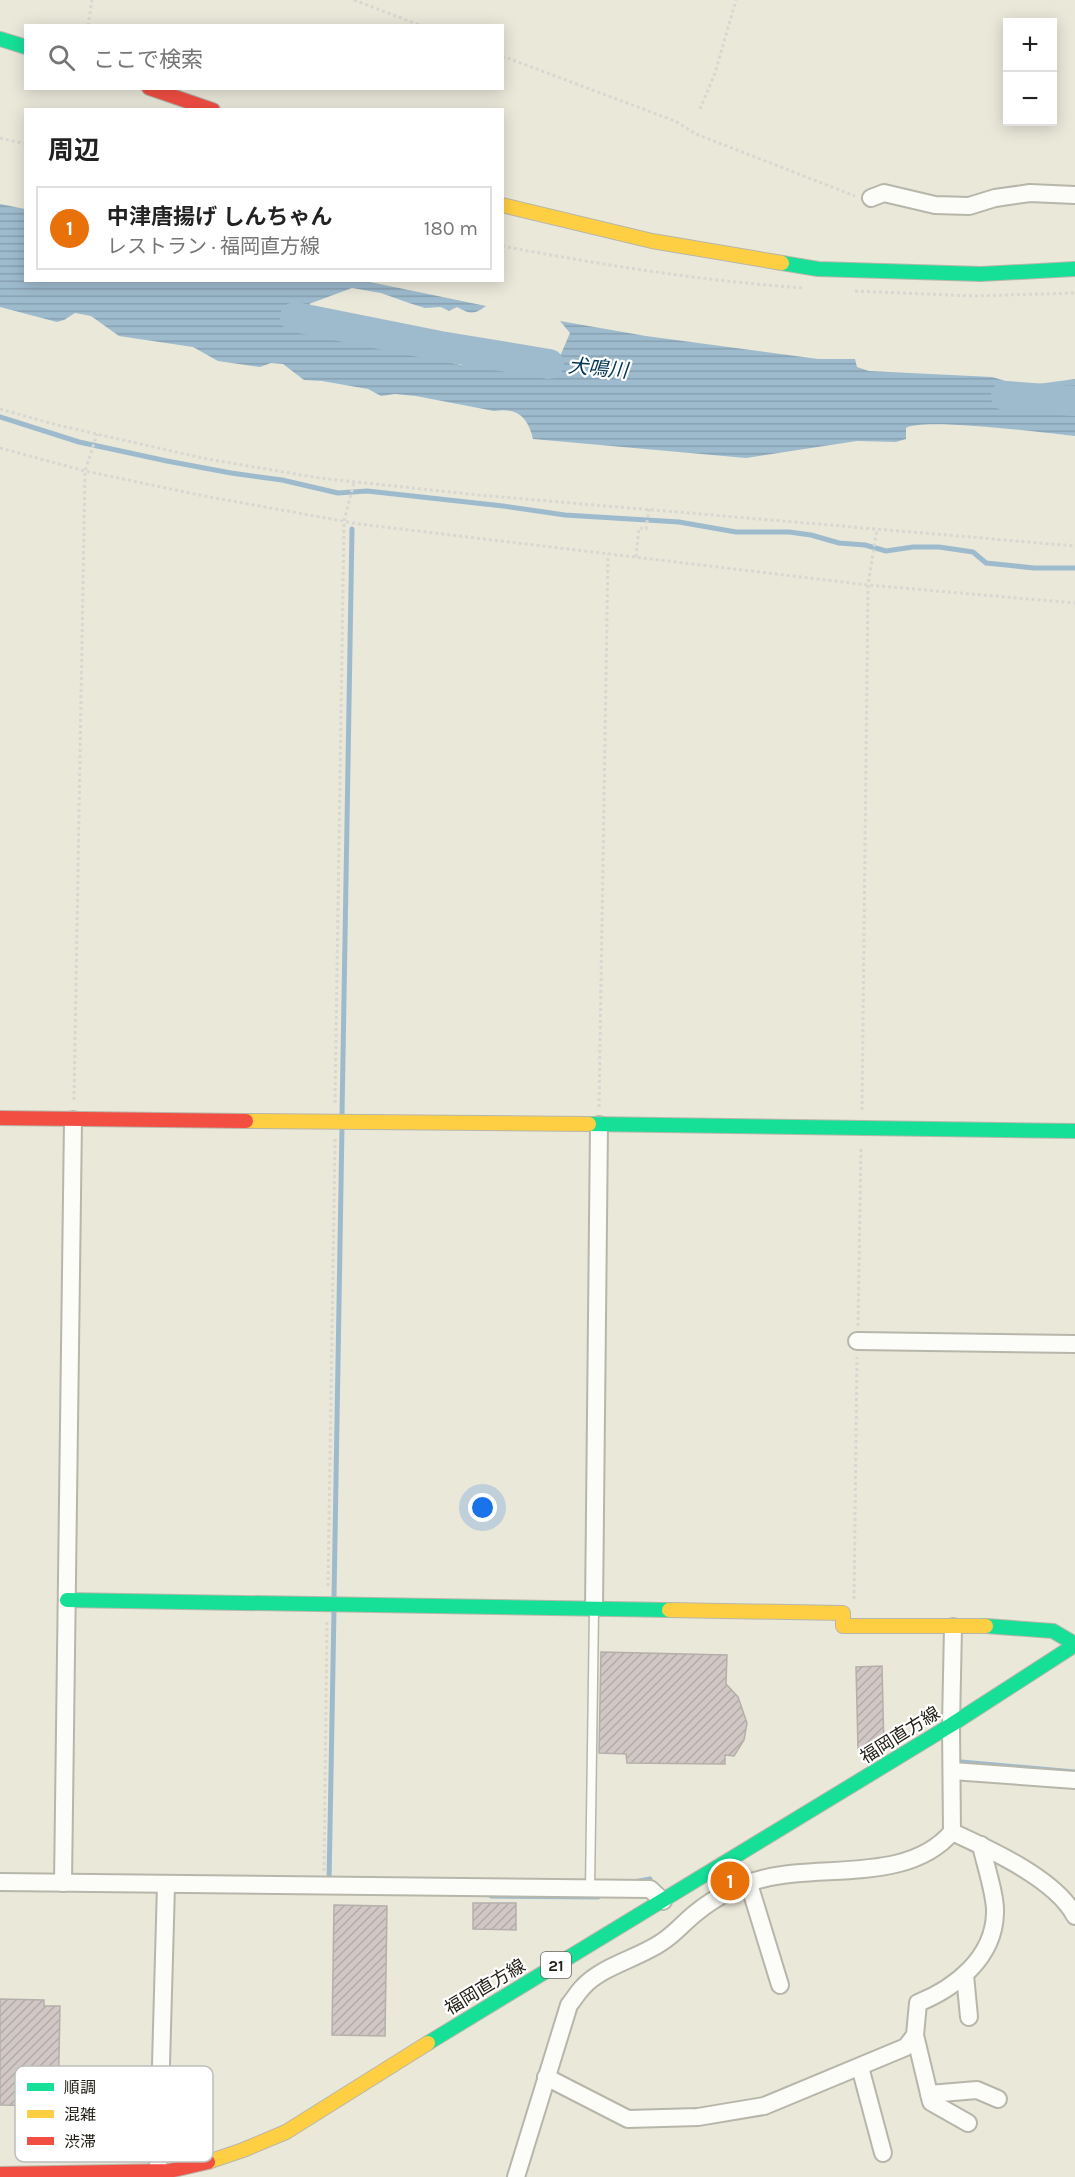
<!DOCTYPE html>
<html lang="ja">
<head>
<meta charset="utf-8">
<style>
	:root { --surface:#fff; --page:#f2f2f2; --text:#222; --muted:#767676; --line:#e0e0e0; --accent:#0f766e }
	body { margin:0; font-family:Karla,"Noto Sans JP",sans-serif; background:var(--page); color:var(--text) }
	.controls { position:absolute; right:18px; top:18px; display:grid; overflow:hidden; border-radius:0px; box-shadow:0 3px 15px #0003 }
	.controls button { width:54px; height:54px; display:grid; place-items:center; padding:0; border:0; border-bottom:2px solid var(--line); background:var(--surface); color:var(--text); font:30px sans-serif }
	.you { position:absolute; left:483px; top:1508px; width:21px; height:21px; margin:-15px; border:4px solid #fff; border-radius:50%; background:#1a73e8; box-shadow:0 0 0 9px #1a73e833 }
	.badge { display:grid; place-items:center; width:39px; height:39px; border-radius:50%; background:var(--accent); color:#fff; font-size:20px; font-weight:700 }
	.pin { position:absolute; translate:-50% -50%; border:3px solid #fff; box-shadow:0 2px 6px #0006 }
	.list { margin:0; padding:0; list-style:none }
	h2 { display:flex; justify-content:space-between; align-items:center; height:78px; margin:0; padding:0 24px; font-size:26px }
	h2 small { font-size:20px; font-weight:400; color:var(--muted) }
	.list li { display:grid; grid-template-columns:39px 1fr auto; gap:18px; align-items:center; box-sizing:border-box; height:84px; margin:0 12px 12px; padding:0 12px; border:2px solid var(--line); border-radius:0px }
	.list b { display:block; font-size:22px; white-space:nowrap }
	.list p { margin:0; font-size:20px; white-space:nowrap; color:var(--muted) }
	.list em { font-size:20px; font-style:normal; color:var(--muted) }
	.icon { flex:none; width:33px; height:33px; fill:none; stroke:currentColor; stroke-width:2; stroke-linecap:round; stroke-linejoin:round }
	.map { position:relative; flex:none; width:1075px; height:2177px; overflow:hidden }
	.search { position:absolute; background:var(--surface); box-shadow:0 3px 15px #0003; left:24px; top:24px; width:480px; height:66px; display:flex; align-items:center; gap:15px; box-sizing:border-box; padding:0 21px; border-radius:0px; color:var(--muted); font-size:22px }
	.panel { position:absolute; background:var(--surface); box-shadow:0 3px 15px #0003; left:24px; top:108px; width:480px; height:174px; border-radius:0px }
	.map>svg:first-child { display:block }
	.water { fill:url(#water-rules) }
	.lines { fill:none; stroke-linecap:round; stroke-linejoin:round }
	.stream { stroke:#9ebbce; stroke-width:5 }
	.river { stroke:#9ebbce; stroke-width:30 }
	.building { fill:url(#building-hatch); stroke:#b5afab; stroke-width:1.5 }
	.lane-casing { stroke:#b7b6aa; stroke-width:11 }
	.street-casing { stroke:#b7b6aa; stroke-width:20 }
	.fast-casing { stroke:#b7b6aa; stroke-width:16 }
	.slow-casing { stroke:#b7b6aa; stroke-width:16 }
	.jam-casing { stroke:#b7b6aa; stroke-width:16 }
	.path { stroke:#d8d7d2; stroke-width:3; stroke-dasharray:3 3; stroke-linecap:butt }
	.lane { stroke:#fcfcf9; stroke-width:8 }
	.street { stroke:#fcfcf9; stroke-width:16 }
	.fast { stroke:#16e098; stroke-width:14 }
	.slow { stroke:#ffcf43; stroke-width:14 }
	.jam { stroke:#f24e42; stroke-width:14 }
	.labels { text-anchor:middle; stroke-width:4.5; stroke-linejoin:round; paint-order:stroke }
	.shield { fill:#fff; stroke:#66645d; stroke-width:1.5 }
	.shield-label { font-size:16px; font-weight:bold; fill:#242218 }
	.street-label { font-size:18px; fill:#242218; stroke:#fff }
	.water-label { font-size:20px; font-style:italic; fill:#003555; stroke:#fff }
	.key { fill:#fff; stroke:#bdbdba; stroke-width:1.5 }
	.key-label { font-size:16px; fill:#242218 }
</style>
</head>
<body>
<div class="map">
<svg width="1075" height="2177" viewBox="0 0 1075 2177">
	<defs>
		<pattern id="water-rules" width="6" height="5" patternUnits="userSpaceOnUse" patternTransform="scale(1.5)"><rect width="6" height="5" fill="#9ebbce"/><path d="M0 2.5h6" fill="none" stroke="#88a0b0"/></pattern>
		<pattern id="building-hatch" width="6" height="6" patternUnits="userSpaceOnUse" patternTransform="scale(1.5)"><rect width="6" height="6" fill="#d1c7c5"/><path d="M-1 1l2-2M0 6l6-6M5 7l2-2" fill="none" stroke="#b3aba8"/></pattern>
	</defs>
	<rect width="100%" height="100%" fill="#eae8d9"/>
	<path class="water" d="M0 204 25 209 26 280 365 281 486 306C474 315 469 314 457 307L449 311 441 307 425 308 409 303 381 293 352 288 309 304 331 317 337 333 345 340 357 342H390L398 350 461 365H478L529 352 554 356 561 354 570 333 560 321 646 336 818 359H855L857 367 869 371 992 377 1023 386 1075 379V393H1049L1044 402 1075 406V436C1049 433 921 417 906 428V439L896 442 857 441 746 458 533 439C528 417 517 407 494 411L416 396 395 394 381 396 368 389 322 381 304 380 283 364 271 363 260 367 218 361 193 347 119 336 91 316 75 313 64 320 57 322 0 307Z"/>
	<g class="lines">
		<g class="stream">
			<path d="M0 417 79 442 167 461 231 473 282 480 338 493 367 491 503 506 565 515 679 522 736 532H789L811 535 839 543 865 545 886 551 913 547H939L973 552 986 563 1034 568H1075"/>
			<path d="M342 1115 352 529"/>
			<path d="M334 1598 342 1127"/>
			<path d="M961 1762 1075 1772"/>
			<path d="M634 1882 650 1879"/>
			<path d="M329 1883 334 1610"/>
			<path d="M491 1896 598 1897V1890"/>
		</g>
		<g class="river">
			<path d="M295 317 440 346 549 364"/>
			<path d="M1006 396 1075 401"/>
		</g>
	</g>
	<g class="building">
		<path d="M601 1652 727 1655 726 1684 738 1697 747 1723 744 1740 734 1756 725 1755V1764L627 1763 626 1754 599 1753Z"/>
		<path d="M882 1666 884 1748H858L856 1667Z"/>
		<path d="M473 1903H516V1930L473 1929Z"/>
		<path d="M334 1905 387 1906 385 2036 332 2035Z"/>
		<path d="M0 1999 44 2000V2006H60L58 2106 0 2105Z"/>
	</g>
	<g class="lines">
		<g class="lane-casing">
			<path id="lane" d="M590 1889 594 1610"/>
		</g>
		<g class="street-casing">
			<g id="street">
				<path d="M871 198 884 193 935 205 969 206 995 198 1030 193 1075 195"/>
				<path d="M857 1341 1075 1344"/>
				<path d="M594 1609 599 1125"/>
				<path d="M952 1771 1075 1780"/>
				<path d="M952 1832C989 1849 1056 1879 1075 1916"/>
				<path d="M0 1882 650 1889 663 1901"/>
				<path d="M63 1883 73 1120"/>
				<path d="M749 1884 780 1985"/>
				<path d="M965 1975 969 2017"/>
				<path d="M915 2035 931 2102 968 2123"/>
				<path d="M860 2067 883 2153"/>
				<path d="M546 2077 628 2119 698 2117 764 2106 906 2047 915 2035 918 2003C955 1988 994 1958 995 1913 996 1896 985 1864 981 1845"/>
				<path d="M929 2094 977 2090 998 2099"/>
				<path d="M158 2172 166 1885"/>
				<path d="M516 2177 569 2005C574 1999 578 1992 583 1987 602 1966 639 1958 662 1942 675 1934 685 1921 697 1912 714 1898 740 1884 762 1879 822 1863 908 1884 952 1832L951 1725 953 1627"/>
			</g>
		</g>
		<g class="fast-casing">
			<g id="fast">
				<path d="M0 39 26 47"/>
				<path d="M782 263 818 269 981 274 1075 269"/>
				<path d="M589 1124 1075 1131"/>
				<path d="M67 1600 669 1610"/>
				<path d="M986 1626 1053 1631 1075 1644"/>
				<path d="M428 2043 951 1725 1075 1645"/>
			</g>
		</g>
		<g class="slow-casing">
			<g id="slow">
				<path d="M502 205 652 241 782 263"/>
				<path d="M246 1121 589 1124"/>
				<path d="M669 1610 843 1613V1626H986"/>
				<path d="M208 2162 243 2150 286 2132 428 2043"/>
			</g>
		</g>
		<g class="jam-casing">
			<g id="jam">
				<path d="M149 88 213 110"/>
				<path d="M0 1118 246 1121"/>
				<path d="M0 2174 169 2171 208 2162"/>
			</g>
		</g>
		<g class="path">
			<path d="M354 0 422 26"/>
			<path d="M88 26 92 0"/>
			<path d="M502 56 675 121 696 134 855 196"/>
			<path d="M700 109 715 73 736 0"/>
			<path d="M0 138 26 144"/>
			<path d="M502 246C602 265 703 281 804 288"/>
			<path d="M855 291 972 296 1075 293"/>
			<path d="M0 409 57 425 207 459 319 478 478 495 1075 546"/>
			<path d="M0 448 85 471 204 496 359 524 868 585 1075 603"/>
			<path d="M636 557 639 528 646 529 649 509"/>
			<path d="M74 1100 85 471 97 434"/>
			<path d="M335 1103 344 521 354 482"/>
			<path d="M599 1107 608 554"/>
			<path d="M862 1110 868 585 877 529"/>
			<path d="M858 1326 861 1147"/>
			<path d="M328 1586 335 1139"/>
			<path d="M854 1599 857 1357"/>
			<path d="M324 1871 327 1622"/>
		</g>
		<use href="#lane" class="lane"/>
		<use href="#street" class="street"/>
		<use href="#fast" class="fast"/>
		<use href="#slow" class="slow"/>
		<use href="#jam" class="jam"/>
	</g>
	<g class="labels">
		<rect class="shield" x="541" y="1952" width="30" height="26" rx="4.5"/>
		<g class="shield-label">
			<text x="556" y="1971">21</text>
		</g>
		<g class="street-label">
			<text transform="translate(900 1735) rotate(-32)" y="6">福岡直方線</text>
			<text transform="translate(485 1987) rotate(-31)" y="6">福岡直方線</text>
		</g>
		<g class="water-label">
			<text transform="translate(598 368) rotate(5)" y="7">犬鳴川</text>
		</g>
	</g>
	<rect x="15" y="2066" width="198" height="96" rx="9" class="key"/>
	<rect x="27" y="2083" width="27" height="8" fill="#16e098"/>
	<rect x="27" y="2110" width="27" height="8" fill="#ffcf43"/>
	<rect x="27" y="2137" width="27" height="8" fill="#f24e42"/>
	<g class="key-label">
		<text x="64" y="2093">順調</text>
		<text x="64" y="2120">混雑</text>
		<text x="64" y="2147">渋滞</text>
	</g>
</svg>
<div class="controls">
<button>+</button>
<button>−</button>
</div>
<div class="you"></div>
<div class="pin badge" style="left:730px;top:1881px;background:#e8710a">1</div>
<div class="search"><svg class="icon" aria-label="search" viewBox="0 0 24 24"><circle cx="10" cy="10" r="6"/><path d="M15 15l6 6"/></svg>ここで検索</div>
<section class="panel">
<h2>周辺<small></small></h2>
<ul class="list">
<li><span class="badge" style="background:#e8710a">1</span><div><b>中津唐揚げ しんちゃん</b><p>レストラン · 福岡直方線</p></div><em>180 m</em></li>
</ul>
</section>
</div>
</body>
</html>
